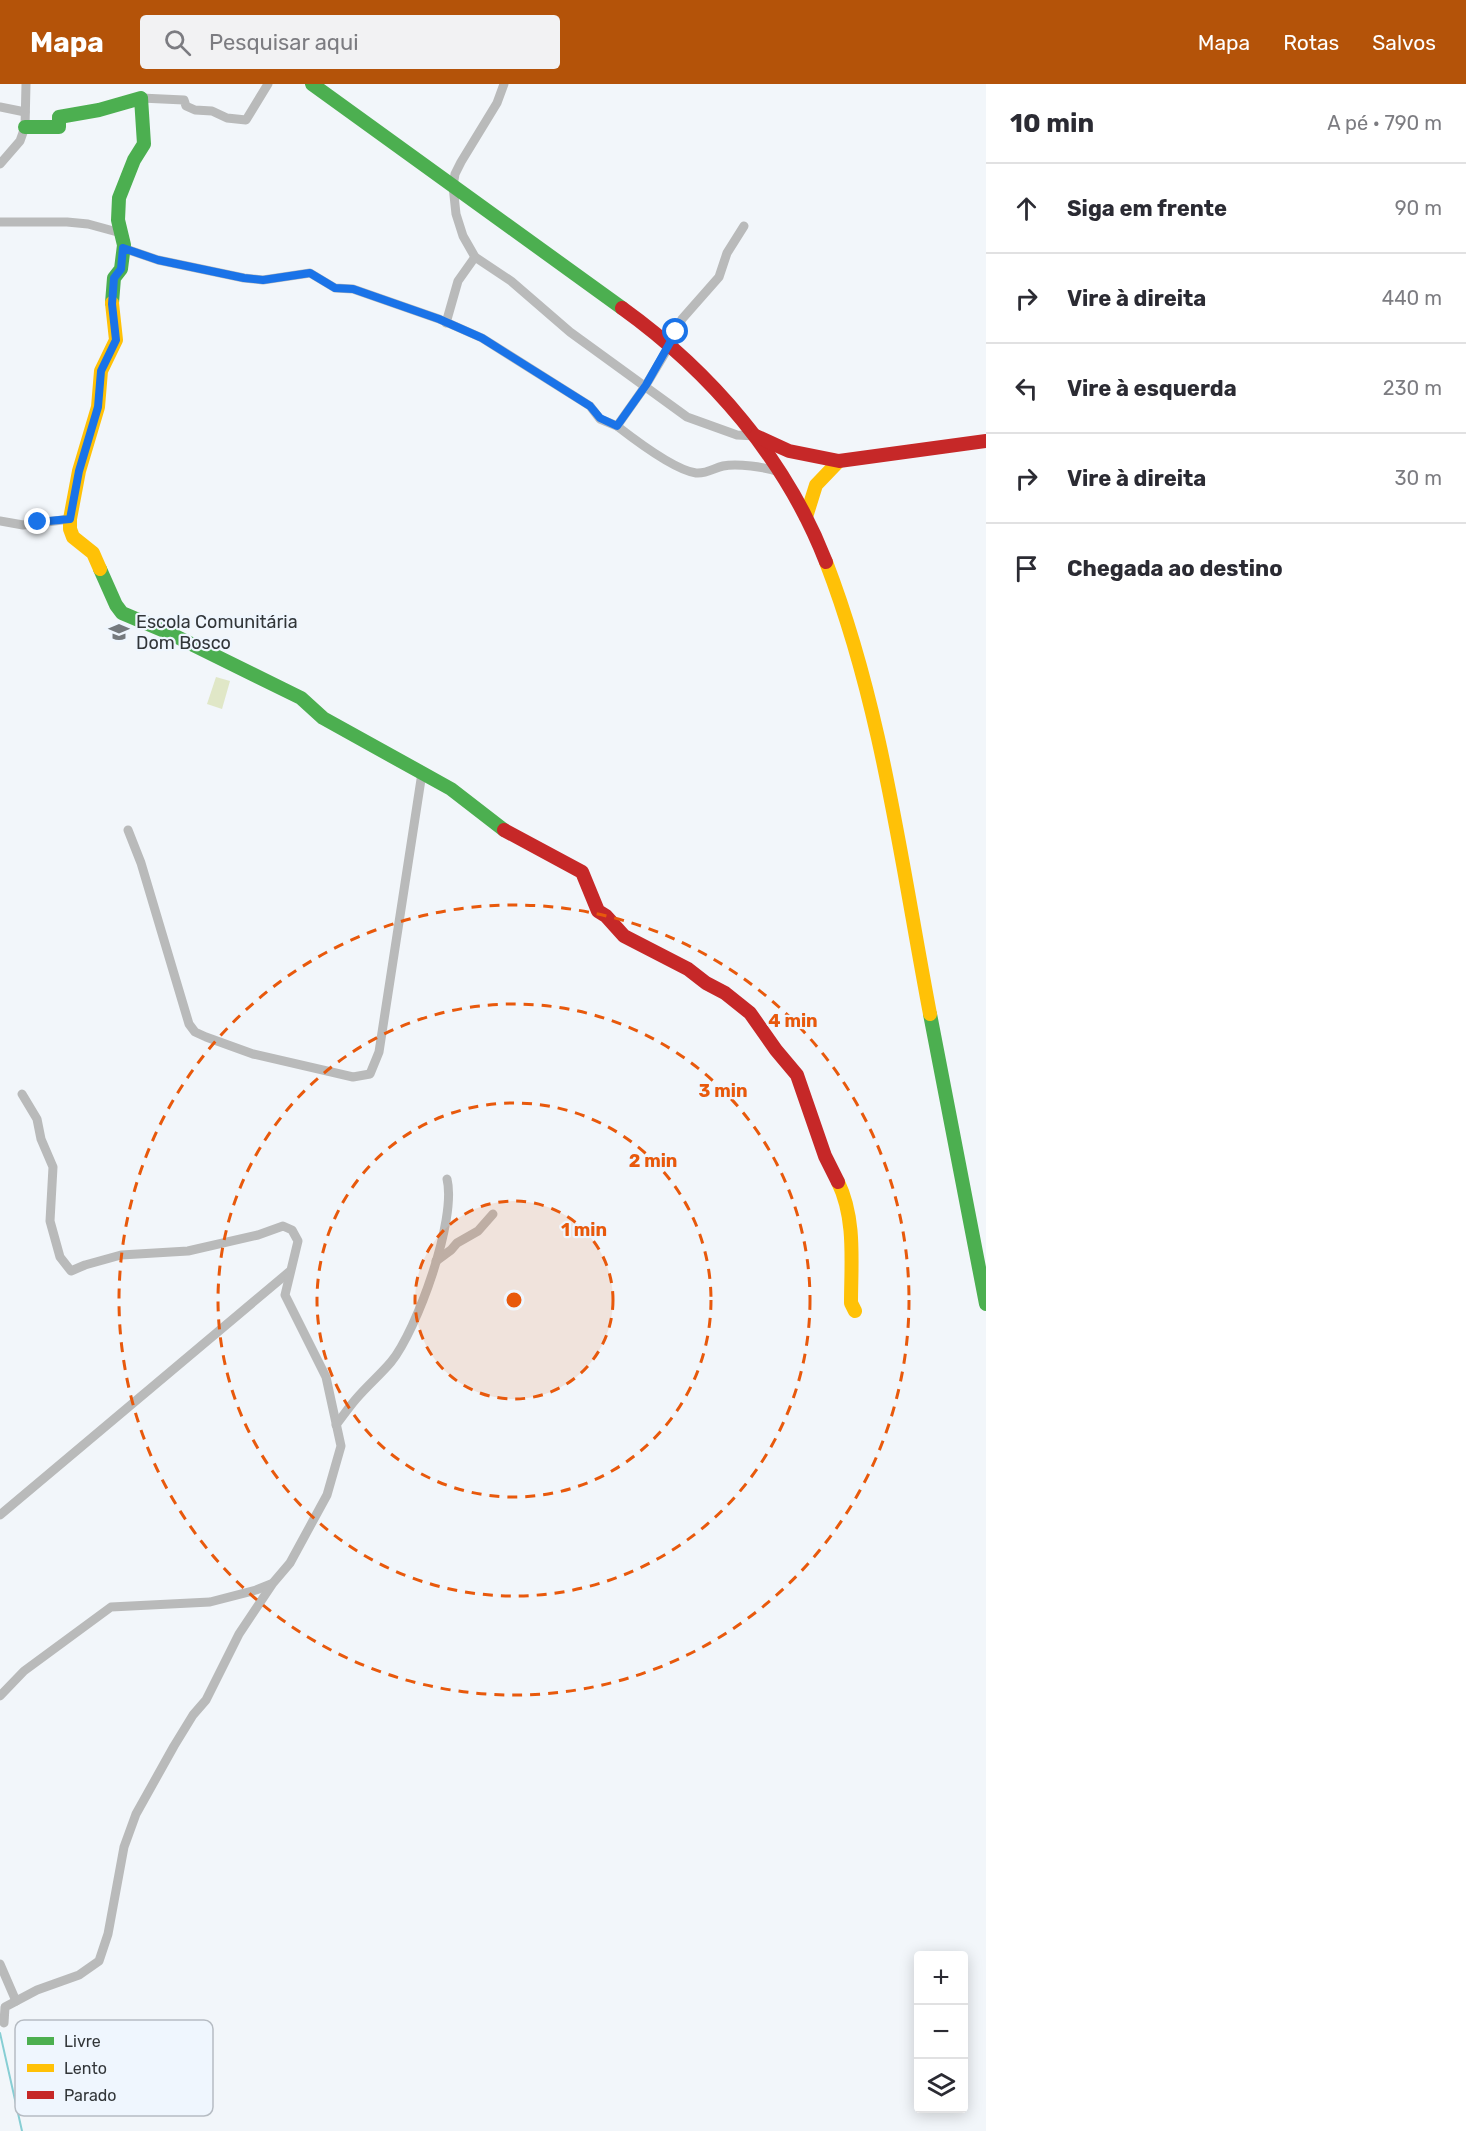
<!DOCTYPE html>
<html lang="pt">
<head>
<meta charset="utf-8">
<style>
	:root { --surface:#fff; --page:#f2f2f3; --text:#2b2b33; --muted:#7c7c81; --line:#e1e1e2; --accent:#b45309 }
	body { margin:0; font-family:Rubik,sans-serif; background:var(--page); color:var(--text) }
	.controls { position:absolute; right:18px; bottom:18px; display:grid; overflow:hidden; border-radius:6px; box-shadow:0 3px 15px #0003 }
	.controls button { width:54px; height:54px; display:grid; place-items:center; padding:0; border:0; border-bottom:2px solid var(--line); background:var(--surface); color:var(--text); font:30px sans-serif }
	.stop { position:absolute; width:18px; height:18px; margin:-14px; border:4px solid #1a73e8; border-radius:50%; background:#fff }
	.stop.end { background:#1a73e8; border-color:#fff; box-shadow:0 2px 6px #0008 }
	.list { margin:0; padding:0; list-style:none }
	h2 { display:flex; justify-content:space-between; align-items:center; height:78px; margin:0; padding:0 24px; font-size:26px }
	h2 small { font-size:20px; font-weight:400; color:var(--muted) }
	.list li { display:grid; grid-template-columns:39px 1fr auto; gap:18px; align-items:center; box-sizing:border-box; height:90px; padding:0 24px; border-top:2px solid var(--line) }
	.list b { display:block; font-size:22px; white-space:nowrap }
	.list em { font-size:20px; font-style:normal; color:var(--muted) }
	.icon { flex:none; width:33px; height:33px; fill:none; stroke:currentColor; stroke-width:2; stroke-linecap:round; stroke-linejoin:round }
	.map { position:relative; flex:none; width:986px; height:2047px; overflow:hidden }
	header { display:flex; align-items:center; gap:36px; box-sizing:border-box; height:84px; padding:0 30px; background:var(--accent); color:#fff }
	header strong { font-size:28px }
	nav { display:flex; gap:33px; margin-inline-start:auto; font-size:21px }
	.search { width:420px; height:54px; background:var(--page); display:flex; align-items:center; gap:15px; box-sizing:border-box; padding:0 21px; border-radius:6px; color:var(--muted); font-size:22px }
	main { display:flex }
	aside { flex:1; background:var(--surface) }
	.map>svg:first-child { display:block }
	.green { fill:#e0e7c7 }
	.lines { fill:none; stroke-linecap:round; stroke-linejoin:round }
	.stream { stroke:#87ced4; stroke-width:2 }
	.street { stroke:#b9baba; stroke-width:9 }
	.fast { stroke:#4caf50; stroke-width:14 }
	.slow { stroke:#ffc107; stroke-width:14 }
	.jam { stroke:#c62828; stroke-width:14 }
	.route { stroke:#1a73e8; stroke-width:8 }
	.ring { fill:none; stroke:#e8590c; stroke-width:3; stroke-dasharray:10 8 }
	.labels { text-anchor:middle; stroke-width:4.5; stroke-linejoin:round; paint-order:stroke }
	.poi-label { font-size:18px; fill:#323639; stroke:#eff6fe; text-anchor:start }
	.key { fill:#eff6fe; stroke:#b6bcc3; stroke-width:1.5 }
	.key-label { font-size:16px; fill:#323639 }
	.centre { fill:#e8590c; stroke:#eff6fe; stroke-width:3 }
	.ring-label { font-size:18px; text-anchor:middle; font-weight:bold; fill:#e8590c; stroke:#eff6fe; stroke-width:4.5; stroke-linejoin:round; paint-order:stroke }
</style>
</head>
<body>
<header>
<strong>Mapa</strong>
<div class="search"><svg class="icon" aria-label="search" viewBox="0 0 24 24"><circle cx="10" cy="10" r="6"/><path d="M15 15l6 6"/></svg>Pesquisar aqui</div>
<nav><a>Mapa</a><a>Rotas</a><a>Salvos</a></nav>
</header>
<main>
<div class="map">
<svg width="986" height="2047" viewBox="0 0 986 2047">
	<rect width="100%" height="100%" fill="#f2f6fa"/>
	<path class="green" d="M216 593 230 597 222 625 207 620Z"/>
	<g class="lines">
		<path class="stream" d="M0 1949 22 2047"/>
		<g class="street">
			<path d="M504 0 497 19 461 78 455 90 453 102 456 130 463 152 475 173 511 197 570 248 687 333 737 351 756 352"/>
			<path d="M141 14 184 16 186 22 195 26 212 27 227 34 246 36 268 0"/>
			<path d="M0 23 25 28"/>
			<path d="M0 80 20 57 25 43 26 0"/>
			<path d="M0 138H67L88 140 121 149"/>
			<path d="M123 164 158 176 244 194 263 196 310 189 335 204 353 205 439 235 482 254 590 322 600 335 617 342 646 301 670 261 682 235 719 193 727 169 744 142"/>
			<path d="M446 239 458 197 475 173"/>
			<path d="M617 342C635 356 674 386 696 389 707 390 714 384 723 382 737 379 765 383 779 388"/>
			<path d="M0 437 23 441 70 435"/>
			<path d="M128 746 141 779 189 940 195 948 206 953 253 970 353 993 370 990 379 968 422 689"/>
			<path d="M436 1177 451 1166 457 1159 478 1147 493 1130"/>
			<path d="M336 1341C343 1332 349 1323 356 1315 367 1302 380 1291 391 1278 417 1246 457 1135 447 1095"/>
			<path d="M0 1431 289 1188"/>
			<path d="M0 1612 24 1587 111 1523 210 1518 256 1506 271 1500"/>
			<path d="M0 1880 16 1917"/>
			<path d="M4 1939 5 1923 37 1906 79 1891 99 1877 108 1850 124 1763 136 1730 174 1662 193 1631 206 1616 239 1550 273 1499 290 1479 327 1411 341 1362 326 1293 285 1211 298 1157 292 1146 283 1142 258 1151 188 1167 121 1171 85 1181 71 1187 60 1173 50 1137 53 1083 41 1055 37 1035 22 1010"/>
		</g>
		<g class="fast">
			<path d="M312 0 622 224"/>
			<path d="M25 43H59V33L99 26 141 14 144 60 134 76 119 114 118 136 124 161 121 185 114 194 112 219"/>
			<path d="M100 485 116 521 122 529 167 548 301 614 323 634 451 705 504 746"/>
			<path d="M930 930 986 1220"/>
		</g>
		<g class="slow">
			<path d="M806 433 816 401 839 377"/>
			<path d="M826 478C882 623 901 778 930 930"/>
			<path d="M100 485 93 469 73 453 70 445V435L79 387 98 323 101 287 116 256 112 219"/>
			<path d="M838 1098C856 1135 851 1179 851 1219L855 1227"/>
		</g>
		<g class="jam">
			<path d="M622 224C711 288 786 375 826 478"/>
			<path d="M756 352 789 367 839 377 986 357"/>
			<path d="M504 746 582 788 598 827 606 832 624 852 688 885 706 899 725 909 750 929 776 966 797 991 825 1072 838 1098"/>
		</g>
	</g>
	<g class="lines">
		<path class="route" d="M38 438 70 435 79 387 98 323 101 287 116 256 112 220 114 194 121 185 123 164 158 176 244 194 263 196 310 189 335 204 353 205 439 235 482 254 590 322 600 334 617 342 646 301 676 248"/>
	</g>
	<circle cx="514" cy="1216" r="99" fill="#e8590c" fill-opacity=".12"/>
	<g class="ring">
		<circle cx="514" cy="1216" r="99"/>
		<circle cx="514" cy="1216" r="197"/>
		<circle cx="514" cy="1216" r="296"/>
		<circle cx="514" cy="1216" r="395"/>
	</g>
	<defs>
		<g id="school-bare" transform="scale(1.62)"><path d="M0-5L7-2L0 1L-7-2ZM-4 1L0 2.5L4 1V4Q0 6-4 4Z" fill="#75797d" stroke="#eff6fe" stroke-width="2.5" paint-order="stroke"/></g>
	</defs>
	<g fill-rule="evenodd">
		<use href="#school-bare" x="119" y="548"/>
	</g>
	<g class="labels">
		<g class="poi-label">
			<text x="136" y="544">Escola Comunitária<tspan x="136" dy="21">Dom Bosco</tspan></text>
		</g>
	</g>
	<rect x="15" y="1936" width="198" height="96" rx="9" class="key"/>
	<rect x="27" y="1953" width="27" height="8" fill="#4caf50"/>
	<rect x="27" y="1980" width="27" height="8" fill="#ffc107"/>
	<rect x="27" y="2007" width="27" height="8" fill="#c62828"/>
	<g class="key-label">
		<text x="64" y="1963">Livre</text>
		<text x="64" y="1990">Lento</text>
		<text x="64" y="2017">Parado</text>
	</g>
	<circle cx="514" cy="1216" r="9" class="centre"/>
	<g class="ring-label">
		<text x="793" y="943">4 min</text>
		<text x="723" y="1013">3 min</text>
		<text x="653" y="1083">2 min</text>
		<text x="584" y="1152">1 min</text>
	</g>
</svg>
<div class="controls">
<button>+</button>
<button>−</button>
<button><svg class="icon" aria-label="layers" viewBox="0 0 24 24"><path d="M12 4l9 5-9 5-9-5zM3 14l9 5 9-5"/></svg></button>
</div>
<div class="stop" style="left:676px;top:248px"></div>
<div class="stop end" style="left:38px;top:438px"></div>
</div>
<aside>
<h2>10 min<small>A pé · 790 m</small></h2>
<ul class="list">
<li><svg class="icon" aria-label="ahead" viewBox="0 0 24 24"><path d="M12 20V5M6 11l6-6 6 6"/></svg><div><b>Siga em frente</b></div><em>90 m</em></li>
<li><svg class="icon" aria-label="right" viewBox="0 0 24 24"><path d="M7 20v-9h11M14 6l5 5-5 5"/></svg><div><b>Vire à direita</b></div><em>440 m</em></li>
<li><svg class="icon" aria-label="left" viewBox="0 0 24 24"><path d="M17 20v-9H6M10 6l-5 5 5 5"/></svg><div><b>Vire à esquerda</b></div><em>230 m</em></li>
<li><svg class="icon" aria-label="right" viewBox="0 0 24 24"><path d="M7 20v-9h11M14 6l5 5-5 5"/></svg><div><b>Vire à direita</b></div><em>30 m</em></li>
<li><svg class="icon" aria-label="arrive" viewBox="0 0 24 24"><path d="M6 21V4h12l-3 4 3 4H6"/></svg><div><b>Chegada ao destino</b></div></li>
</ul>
</aside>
</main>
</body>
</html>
